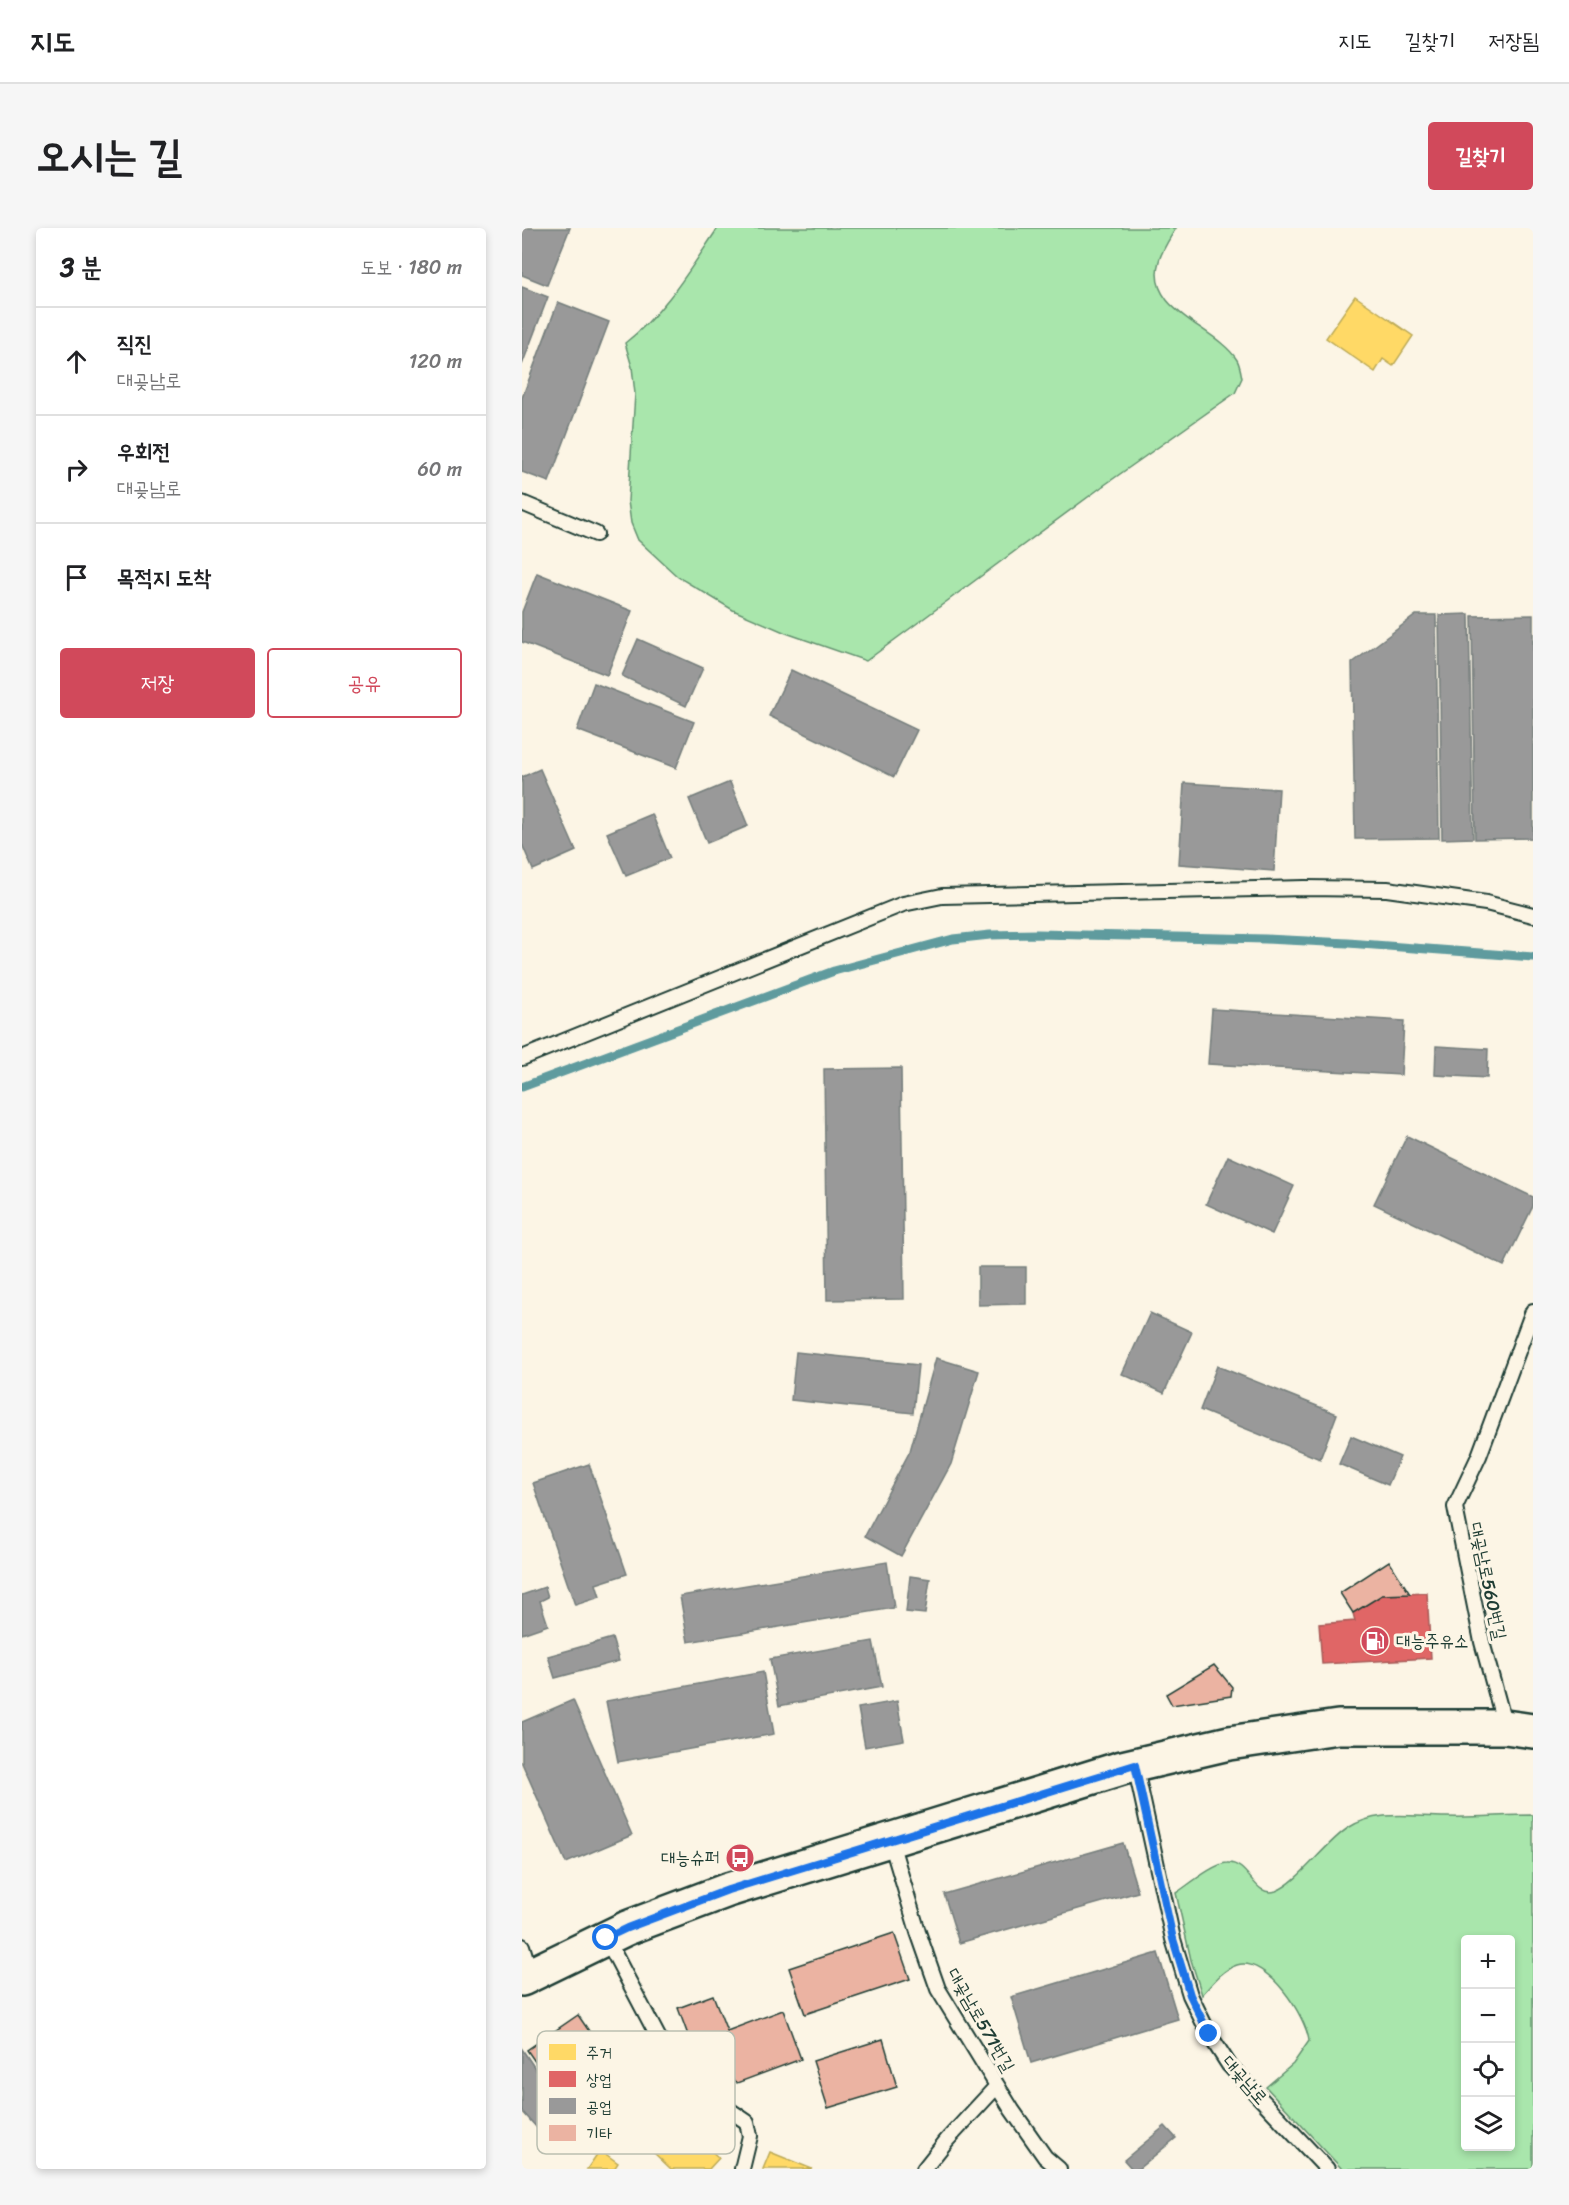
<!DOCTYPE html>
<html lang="ko">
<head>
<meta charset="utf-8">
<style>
	:root { --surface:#fff; --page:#f6f6f6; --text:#202124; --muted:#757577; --line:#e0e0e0; --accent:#d1495b }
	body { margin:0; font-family:Sriracha,"Poor Story",sans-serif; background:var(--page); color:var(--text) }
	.controls { position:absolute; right:18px; bottom:18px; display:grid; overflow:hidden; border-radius:6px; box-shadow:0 3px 9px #0003 }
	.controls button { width:54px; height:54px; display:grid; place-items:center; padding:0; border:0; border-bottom:2px solid var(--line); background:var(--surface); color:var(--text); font:30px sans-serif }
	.stop { position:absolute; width:18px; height:18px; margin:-14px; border:4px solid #1a73e8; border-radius:50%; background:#fff }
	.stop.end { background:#1a73e8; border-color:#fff; box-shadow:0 2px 6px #0008 }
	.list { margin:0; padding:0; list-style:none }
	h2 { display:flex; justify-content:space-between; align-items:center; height:78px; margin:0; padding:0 24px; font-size:26px }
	h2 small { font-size:20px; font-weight:400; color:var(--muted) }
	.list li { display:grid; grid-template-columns:39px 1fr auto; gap:18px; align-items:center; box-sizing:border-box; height:108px; padding:0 24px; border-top:2px solid var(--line) }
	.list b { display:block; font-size:22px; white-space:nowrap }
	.list p { margin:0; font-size:20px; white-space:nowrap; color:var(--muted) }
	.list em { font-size:20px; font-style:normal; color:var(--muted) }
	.actions { display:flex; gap:12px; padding:18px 24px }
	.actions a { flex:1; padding:14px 0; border:2px solid var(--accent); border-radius:6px; text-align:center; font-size:21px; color:var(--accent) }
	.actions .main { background:var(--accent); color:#fff }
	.icon { flex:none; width:33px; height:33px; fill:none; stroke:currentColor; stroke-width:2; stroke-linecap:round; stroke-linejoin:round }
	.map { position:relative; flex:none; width:1011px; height:1941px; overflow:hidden; border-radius:6px }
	header { display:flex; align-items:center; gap:36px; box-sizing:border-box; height:84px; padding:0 30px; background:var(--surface); border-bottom:2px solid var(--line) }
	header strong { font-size:28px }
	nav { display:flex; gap:33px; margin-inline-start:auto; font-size:21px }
	.intro { display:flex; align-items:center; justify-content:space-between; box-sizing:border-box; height:144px; padding:0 36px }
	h1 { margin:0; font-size:42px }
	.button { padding:15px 27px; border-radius:6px; background:var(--accent); color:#fff; font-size:21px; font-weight:700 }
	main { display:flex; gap:36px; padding:0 36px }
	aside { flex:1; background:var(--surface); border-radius:6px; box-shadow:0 3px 9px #0003 }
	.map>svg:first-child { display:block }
	.green { fill:#a9e6ac; stroke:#649270; stroke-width:1.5; fill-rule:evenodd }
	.homes { fill:#ffd966; stroke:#bcaa57; stroke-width:1.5 }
	.shops { fill:#e06666; stroke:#a65a57; stroke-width:1.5 }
	.industry { fill:#999; stroke:#747d7b; stroke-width:1.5 }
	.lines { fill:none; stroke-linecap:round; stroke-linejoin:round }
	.stream { stroke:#5f9b9e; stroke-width:9 }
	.building { fill:#ebb3a2; stroke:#1f3d34; stroke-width:1.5 }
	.service-casing { stroke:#1f3d34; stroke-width:18 }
	.tertiary-casing { stroke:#1f3d34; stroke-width:38 }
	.service { stroke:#fcf5e5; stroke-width:14 }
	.tertiary { stroke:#fcf5e5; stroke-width:33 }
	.route { stroke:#1a73e8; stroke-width:8 }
	.labels { text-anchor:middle; stroke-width:6; stroke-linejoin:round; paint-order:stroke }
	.street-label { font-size:18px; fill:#1f3d34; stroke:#fcf5e5 }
	.poi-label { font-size:18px; fill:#1f3d34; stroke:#fcf5e5; text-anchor:start }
	.key { fill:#fcf5e5; stroke:#babeb0; stroke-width:1.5 }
	.key-label { font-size:16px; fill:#1f3d34 }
</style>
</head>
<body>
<header>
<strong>지도</strong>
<nav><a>지도</a><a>길찾기</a><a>저장됨</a></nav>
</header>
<div class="intro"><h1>오시는 길</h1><a class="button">길찾기</a></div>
<main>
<aside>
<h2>3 분<small>도보 · 180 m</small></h2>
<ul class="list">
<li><svg class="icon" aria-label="ahead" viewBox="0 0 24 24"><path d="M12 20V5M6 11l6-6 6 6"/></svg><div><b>직진</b><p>대곶남로</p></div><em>120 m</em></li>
<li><svg class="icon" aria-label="right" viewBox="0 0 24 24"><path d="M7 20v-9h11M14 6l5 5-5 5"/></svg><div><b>우회전</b><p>대곶남로</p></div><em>60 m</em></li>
<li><svg class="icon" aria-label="arrive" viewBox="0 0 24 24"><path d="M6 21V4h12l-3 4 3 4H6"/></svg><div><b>목적지 도착</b></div></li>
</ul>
<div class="actions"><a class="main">저장</a><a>공유</a></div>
</aside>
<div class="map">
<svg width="1011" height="1941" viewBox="0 0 1011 1941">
	<rect width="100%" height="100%" fill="#fcf5e5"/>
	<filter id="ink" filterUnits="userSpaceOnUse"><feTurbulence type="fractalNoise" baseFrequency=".0167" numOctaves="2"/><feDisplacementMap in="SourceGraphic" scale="12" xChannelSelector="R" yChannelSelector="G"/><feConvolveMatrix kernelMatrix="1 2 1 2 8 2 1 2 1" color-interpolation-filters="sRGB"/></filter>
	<g filter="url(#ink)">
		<g class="green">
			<path d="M196 0H654C648 10 640 22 637 33 622 83 695 99 715 132 718 137 719 145 720 150L713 165 581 258 344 433 264 405 211 382 156 349 116 312 109 295 106 273 113 166 110 139 103 115C143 84 168 41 196 0Z"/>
			<path d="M1011 1587V1941H820L744 1859 771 1836 787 1813C784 1788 745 1728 715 1737 701 1741 689 1757 680 1767L669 1732 654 1665C665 1658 693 1635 705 1635 728 1634 731 1670 754 1663 776 1655 803 1615 826 1600 855 1581 891 1589 924 1589 953 1590 982 1587 1011 1587ZM944 1712H988V1918H944Z"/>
		</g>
		<g class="homes">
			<path d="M833 68 891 108 871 138 861 131 853 144 804 110Z"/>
			<path d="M158 1894 197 1930 187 1941H149L131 1924Z"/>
			<path d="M78 1922 96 1935 92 1941H65Z"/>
			<path d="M248 1924 290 1941H241Z"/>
		</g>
		<path class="shops" d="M905 1365 909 1430 800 1436 797 1396 833 1393 831 1385 860 1367Z"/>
		<g class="industry">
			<path d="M0 0H48L25 57 0 47Z"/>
			<path d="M0 59 26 69 0 137Z"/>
			<path d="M36 74 87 94 27 254 0 244V170Z"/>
			<path d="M15 345 110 383 85 447 0 414V384Z"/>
			<path d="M947 386 951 610 920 611 917 387Z"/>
			<path d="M894 387H914L917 610 833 611 830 435Z"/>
			<path d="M1011 387V610L953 611 950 388Z"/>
			<path d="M116 411 181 440 164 478 100 448Z"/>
			<path d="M269 442 395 502 372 549 247 488Z"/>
			<path d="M72 455 172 494 154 540 55 502Z"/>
			<path d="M18 541 54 623 11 642 0 616V549Z"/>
			<path d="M208 554 226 598 185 615 167 571Z"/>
			<path d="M662 555 757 561 752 643 657 636Z"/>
			<path d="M130 586 148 630 104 648 85 605Z"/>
			<path d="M690 781 882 793 879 847 686 836Z"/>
			<path d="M914 818 966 821 965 850 913 847Z"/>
			<path d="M379 840 382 1071 305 1072 302 841Z"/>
			<path d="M885 908 1011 969V978L982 1038 852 976Z"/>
			<path d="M706 928 772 958 750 1006 684 976Z"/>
			<path d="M456 1039H504V1076L456 1077Z"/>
			<path d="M628 1085 670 1104 642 1165 600 1146Z"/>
			<path d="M274 1124 396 1137 391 1185 269 1172Z"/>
			<path d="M414 1130 457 1143 429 1236 379 1328 343 1308 388 1223Z"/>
			<path d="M695 1138 815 1186 798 1231 678 1182Z"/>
			<path d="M829 1208 878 1229 866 1257 817 1236Z"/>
			<path d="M67 1236 105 1346 74 1356 78 1369 53 1377 11 1255Z"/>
			<path d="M365 1334 372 1380 166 1414 158 1368Z"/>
			<path d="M388 1348 408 1351 403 1386 384 1384Z"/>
			<path d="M23 1359 26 1369 18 1373 26 1397 0 1406V1367Z"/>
			<path d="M90 1410 97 1433 33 1450 26 1428Z"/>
			<path d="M351 1413 360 1459 257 1478 248 1431Z"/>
			<path d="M241 1444 252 1506 96 1534 84 1473Z"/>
			<path d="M51 1472 110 1607 44 1635 0 1535V1494Z"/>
			<path d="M375 1473 382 1512 343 1519 336 1480Z"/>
			<path d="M601 1615 616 1664 437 1715 422 1666Z"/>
			<path d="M636 1725 656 1791 509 1835 489 1769Z"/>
			<path d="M0 1821 41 1882 15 1900 0 1883Z"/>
			<path d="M643 1898 654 1910 616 1941H610L602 1932Z"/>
		</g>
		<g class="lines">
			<path class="stream" d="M0 859 312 743 431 711 468 707 515 706 744 711 826 715 1011 729"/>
		</g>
		<g class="building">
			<path d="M867 1333 888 1366 860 1367 831 1385 818 1365Z"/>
			<path d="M692 1437 710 1459 709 1468 650 1477 644 1466Z"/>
			<path d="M372 1705 388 1751 283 1786 267 1740Z"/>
			<path d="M191 1767 205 1803 261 1782 279 1831 215 1855 170 1818 156 1780Z"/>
			<path d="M56 1787 80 1822 29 1857 5 1822Z"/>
			<path d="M361 1811 375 1859 306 1880 291 1833Z"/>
		</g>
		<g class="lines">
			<g class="service-casing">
				<g id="service">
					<path d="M0 275 74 306"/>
					<path d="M0 830 381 676 420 668 782 660 865 661 964 675 1011 687"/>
					<path d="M983 1498 960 1414 933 1279 957 1228 1011 1083"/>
					<path d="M613 1537 651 1711 668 1767 687 1806 707 1837 805 1941"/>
					<path d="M368 1611 396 1704 416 1761 490 1882 523 1929 537 1941"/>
					<path d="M84 1710 144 1824 178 1862 225 1894 228 1908 220 1941"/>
					<path d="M0 1718 9 1747"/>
					<path d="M402 1941 425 1912 475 1858"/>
				</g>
			</g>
			<g class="tertiary-casing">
				<path id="tertiary" d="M0 1751 105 1700 206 1662 600 1540 707 1515 816 1499H983L1011 1503"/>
			</g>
			<use href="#service" class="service"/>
			<use href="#tertiary" class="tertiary"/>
		</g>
	</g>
	<g class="lines" filter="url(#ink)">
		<path class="route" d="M84 1710 105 1700 206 1662 613 1537 651 1711 668 1767 687 1806"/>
	</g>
	<defs>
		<g id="fuel-disc" transform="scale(1.5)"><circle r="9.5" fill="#d1495b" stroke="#fcf5e5"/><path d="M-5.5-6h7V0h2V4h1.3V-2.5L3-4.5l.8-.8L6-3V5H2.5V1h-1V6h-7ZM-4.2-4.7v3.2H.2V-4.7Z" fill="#fff"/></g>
		<g id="bus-disc" transform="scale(1.5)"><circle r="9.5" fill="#d1495b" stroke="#fcf5e5"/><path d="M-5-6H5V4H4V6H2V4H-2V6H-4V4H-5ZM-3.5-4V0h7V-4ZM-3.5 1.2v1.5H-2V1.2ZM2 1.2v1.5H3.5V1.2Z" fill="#fff"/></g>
	</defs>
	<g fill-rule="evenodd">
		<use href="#fuel-disc" x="853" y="1413"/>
		<use href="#bus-disc" x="218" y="1630"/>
	</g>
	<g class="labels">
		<g class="street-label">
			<text transform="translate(966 1353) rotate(78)" y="6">대곶남로560번길</text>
			<text transform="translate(459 1792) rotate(60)" y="6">대곶남로571번길</text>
			<text transform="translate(723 1852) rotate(49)" y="6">대곶남로</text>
		</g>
		<g class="poi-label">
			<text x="874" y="1419">대능주유소</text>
			<text x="197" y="1636" text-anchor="end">대능슈퍼</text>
		</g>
	</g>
	<rect x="15" y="1803" width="198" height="123" rx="9" class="key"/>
	<rect x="27" y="1816" width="27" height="16" fill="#ffd966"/>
	<rect x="27" y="1843" width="27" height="16" fill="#e06666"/>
	<rect x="27" y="1870" width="27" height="16" fill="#999"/>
	<rect x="27" y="1897" width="27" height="16" fill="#ebb3a2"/>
	<g class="key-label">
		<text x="64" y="1830">주거</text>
		<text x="64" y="1857">상업</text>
		<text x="64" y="1884">공업</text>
		<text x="64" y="1911">기타</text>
	</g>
</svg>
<div class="controls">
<button>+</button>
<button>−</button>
<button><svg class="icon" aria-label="locate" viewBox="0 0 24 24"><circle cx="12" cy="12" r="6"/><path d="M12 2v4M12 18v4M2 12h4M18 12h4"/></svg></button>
<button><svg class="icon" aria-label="layers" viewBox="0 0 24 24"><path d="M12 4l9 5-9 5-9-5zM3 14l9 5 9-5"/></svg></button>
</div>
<div class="stop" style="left:84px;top:1710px"></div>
<div class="stop end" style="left:687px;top:1806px"></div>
</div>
</main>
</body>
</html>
